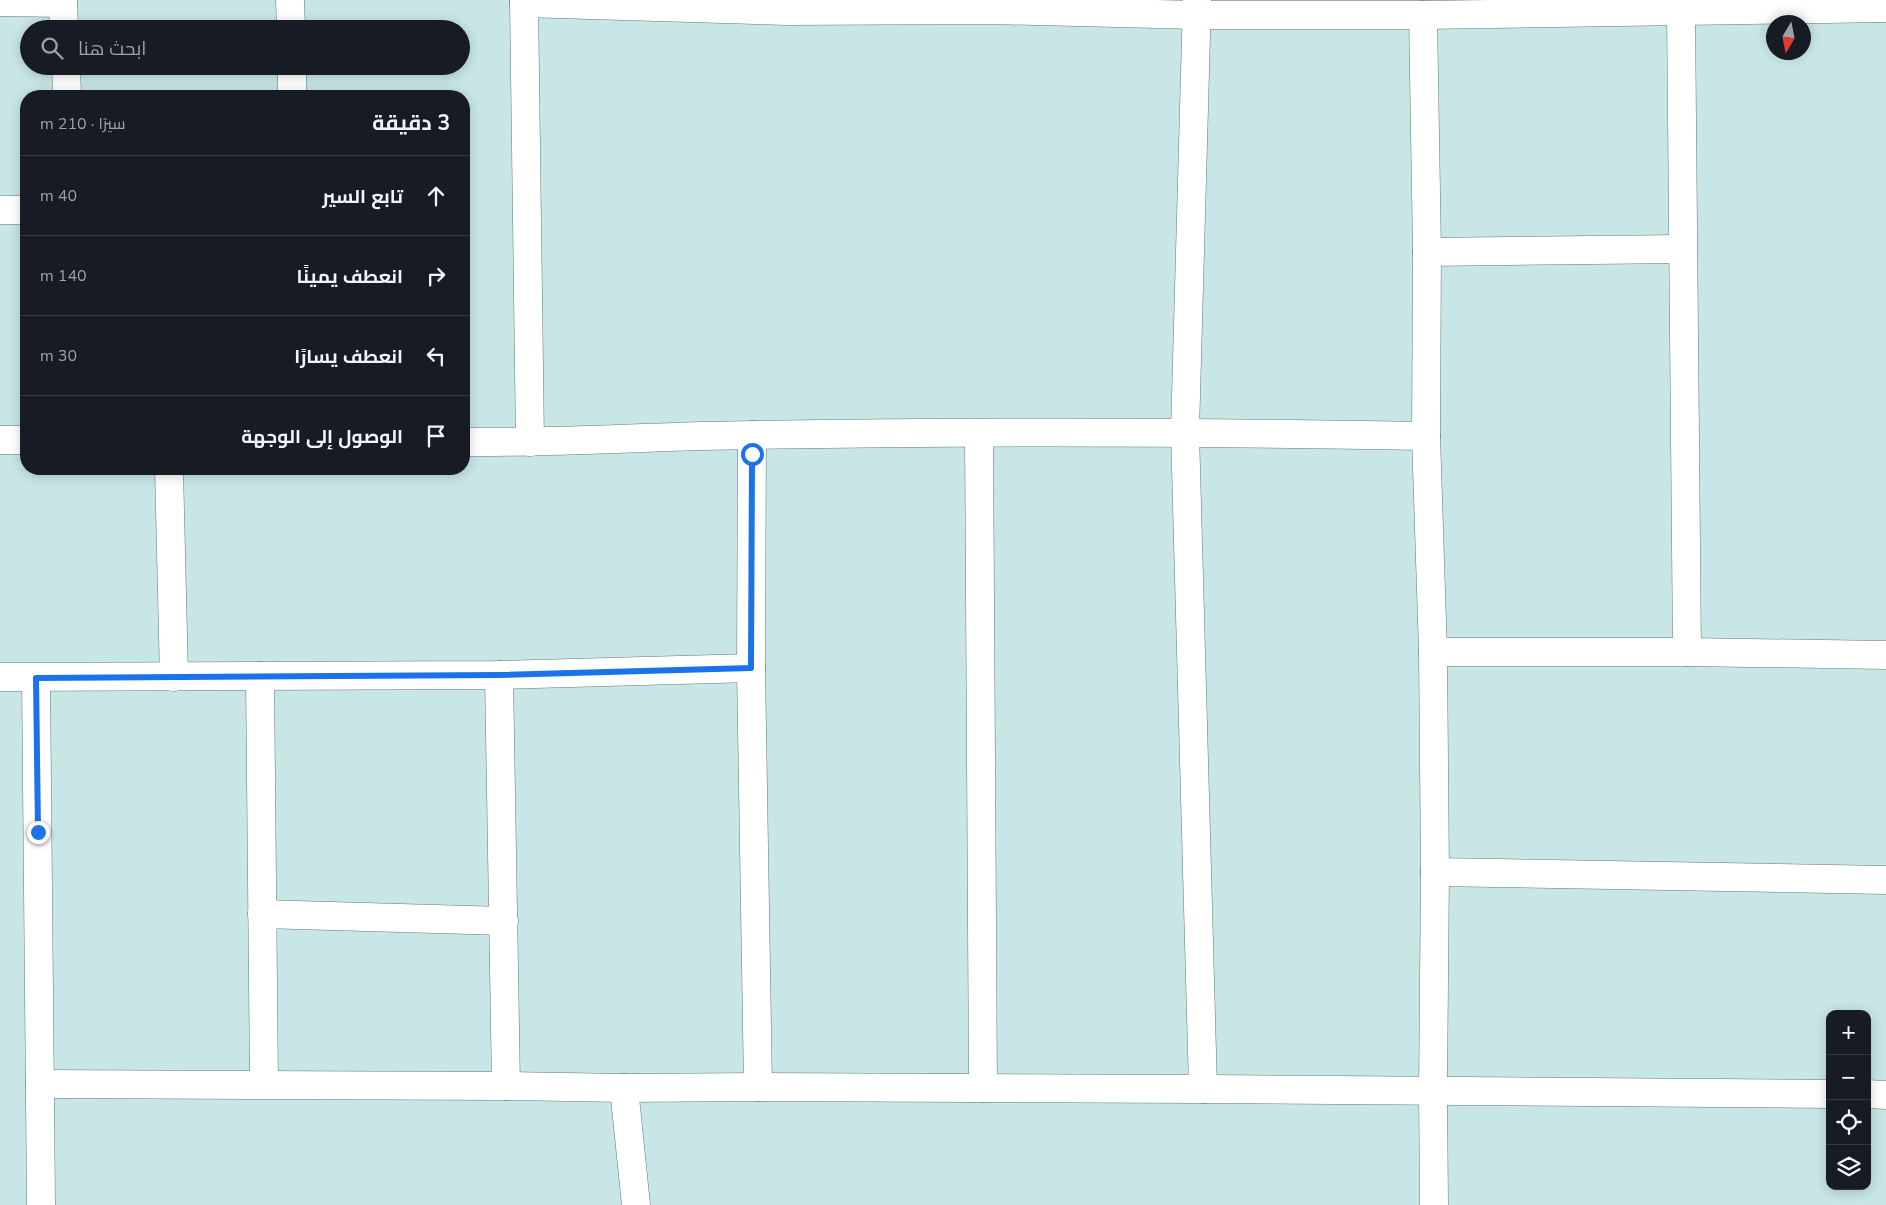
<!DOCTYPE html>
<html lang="ar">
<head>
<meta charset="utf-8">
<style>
	:root { --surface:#171b24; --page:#242831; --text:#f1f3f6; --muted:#9ea1a6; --line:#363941 }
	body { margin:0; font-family:"Nunito Sans",Cairo,sans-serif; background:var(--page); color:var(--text); direction:rtl }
	.controls { position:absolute; right:15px; bottom:15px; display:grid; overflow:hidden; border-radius:10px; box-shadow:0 2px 12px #0003 }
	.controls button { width:45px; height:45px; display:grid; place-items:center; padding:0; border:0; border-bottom:1px solid var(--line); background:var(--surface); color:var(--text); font:25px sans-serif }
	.compass { position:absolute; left:1766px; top:15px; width:45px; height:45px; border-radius:50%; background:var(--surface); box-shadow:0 2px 12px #0003; rotate:190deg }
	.stop { position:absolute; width:15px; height:15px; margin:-11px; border:4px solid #1a73e8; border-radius:50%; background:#fff }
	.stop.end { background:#1a73e8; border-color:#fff; box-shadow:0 1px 5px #0008 }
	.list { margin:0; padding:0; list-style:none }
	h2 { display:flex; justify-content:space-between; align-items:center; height:65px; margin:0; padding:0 20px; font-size:21px }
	h2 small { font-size:16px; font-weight:400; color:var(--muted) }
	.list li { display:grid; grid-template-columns:32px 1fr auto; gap:15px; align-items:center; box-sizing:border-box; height:80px; padding:0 20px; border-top:1px solid var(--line) }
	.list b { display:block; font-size:19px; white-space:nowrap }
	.list em { font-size:16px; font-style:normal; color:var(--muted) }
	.icon { flex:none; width:28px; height:28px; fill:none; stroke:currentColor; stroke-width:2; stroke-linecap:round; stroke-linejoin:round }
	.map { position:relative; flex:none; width:1886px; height:1205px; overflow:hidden; direction:ltr }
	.search { position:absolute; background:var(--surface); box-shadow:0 2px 12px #0003; left:20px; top:20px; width:450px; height:55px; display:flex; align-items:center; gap:12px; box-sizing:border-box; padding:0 18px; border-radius:28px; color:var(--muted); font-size:19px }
	.panel { position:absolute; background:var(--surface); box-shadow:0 2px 12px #0003; left:20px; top:90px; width:450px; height:385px; border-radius:20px; direction:rtl }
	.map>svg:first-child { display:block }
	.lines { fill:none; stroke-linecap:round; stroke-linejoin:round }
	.minor-casing { stroke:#5e7979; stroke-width:29 }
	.minor { stroke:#fff; stroke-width:28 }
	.route { stroke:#1a73e8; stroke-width:6 }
</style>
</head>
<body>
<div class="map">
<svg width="1886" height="1205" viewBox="0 0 1886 1205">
	<rect width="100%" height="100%" fill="#c8e6e6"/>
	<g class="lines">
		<g class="minor-casing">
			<g id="minor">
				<path d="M63 0 64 29"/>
				<path d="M290 0 291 29"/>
				<path d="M524 0 530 442"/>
				<path d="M1197 0 1185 432 1203 1089"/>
				<path d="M0 2 63 3"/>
				<path d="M524 3 786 11 991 10 1197 15H1423L1886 8"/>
				<path d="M1681 12 1687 652"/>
				<path d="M1423 15 1427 252 1426 436 1433 652 1435 872 1433 1091 1434 1205"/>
				<path d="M66 66 67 96"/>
				<path d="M292 66V96"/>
				<path d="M0 210H26"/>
				<path d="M1427 252 1683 249"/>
				<path d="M979 433 983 1088"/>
				<path d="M752 435 751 668 758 1087"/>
				<path d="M0 440H26"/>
				<path d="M464 442C561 443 657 436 754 435 978 431 1202 432 1426 436"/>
				<path d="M169 469 174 677"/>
				<path d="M1433 652H1687L1886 655"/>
				<path d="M499 675 506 1086"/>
				<path d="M260 676 264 1084"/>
				<path d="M0 677 499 675 751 668"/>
				<path d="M36 678 41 1205"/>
				<path d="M1435 872 1886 880"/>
				<path d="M262 914 504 921"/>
				<path d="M40 1084 506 1086 624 1088 758 1087 1203 1089 1830 1094"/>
				<path d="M624 1088 636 1205"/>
				<path d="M1867 1094 1886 1095"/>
			</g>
		</g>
		<use href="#minor" class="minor"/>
	</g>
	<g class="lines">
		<path class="route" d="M38 832 36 678 499 675 751 668 752 454"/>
	</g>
</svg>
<div class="controls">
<button>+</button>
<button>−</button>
<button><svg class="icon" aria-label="locate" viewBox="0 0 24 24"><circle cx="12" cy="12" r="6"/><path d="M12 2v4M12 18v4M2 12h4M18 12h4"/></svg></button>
<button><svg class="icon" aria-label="layers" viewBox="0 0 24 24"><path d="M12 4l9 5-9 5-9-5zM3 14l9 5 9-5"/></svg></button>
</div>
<svg class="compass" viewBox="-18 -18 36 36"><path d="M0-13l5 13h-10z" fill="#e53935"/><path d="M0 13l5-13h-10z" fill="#9ea1a6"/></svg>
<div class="stop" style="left:752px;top:454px"></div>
<div class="stop end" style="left:38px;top:832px"></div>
<div class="search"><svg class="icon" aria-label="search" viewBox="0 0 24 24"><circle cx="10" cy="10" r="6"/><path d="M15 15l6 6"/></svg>ابحث هنا</div>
<section class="panel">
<h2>3 دقيقة<small>سيرًا · 210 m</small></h2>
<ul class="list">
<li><svg class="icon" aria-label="ahead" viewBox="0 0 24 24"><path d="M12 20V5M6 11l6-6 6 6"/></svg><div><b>تابع السير</b></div><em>40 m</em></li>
<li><svg class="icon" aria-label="right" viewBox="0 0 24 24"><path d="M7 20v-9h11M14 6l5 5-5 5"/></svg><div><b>انعطف يمينًا</b></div><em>140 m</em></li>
<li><svg class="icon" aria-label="left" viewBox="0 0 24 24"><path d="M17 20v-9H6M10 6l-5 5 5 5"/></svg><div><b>انعطف يسارًا</b></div><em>30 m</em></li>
<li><svg class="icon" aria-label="arrive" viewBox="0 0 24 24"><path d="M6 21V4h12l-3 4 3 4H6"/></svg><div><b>الوصول إلى الوجهة</b></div></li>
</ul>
</section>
</div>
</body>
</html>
